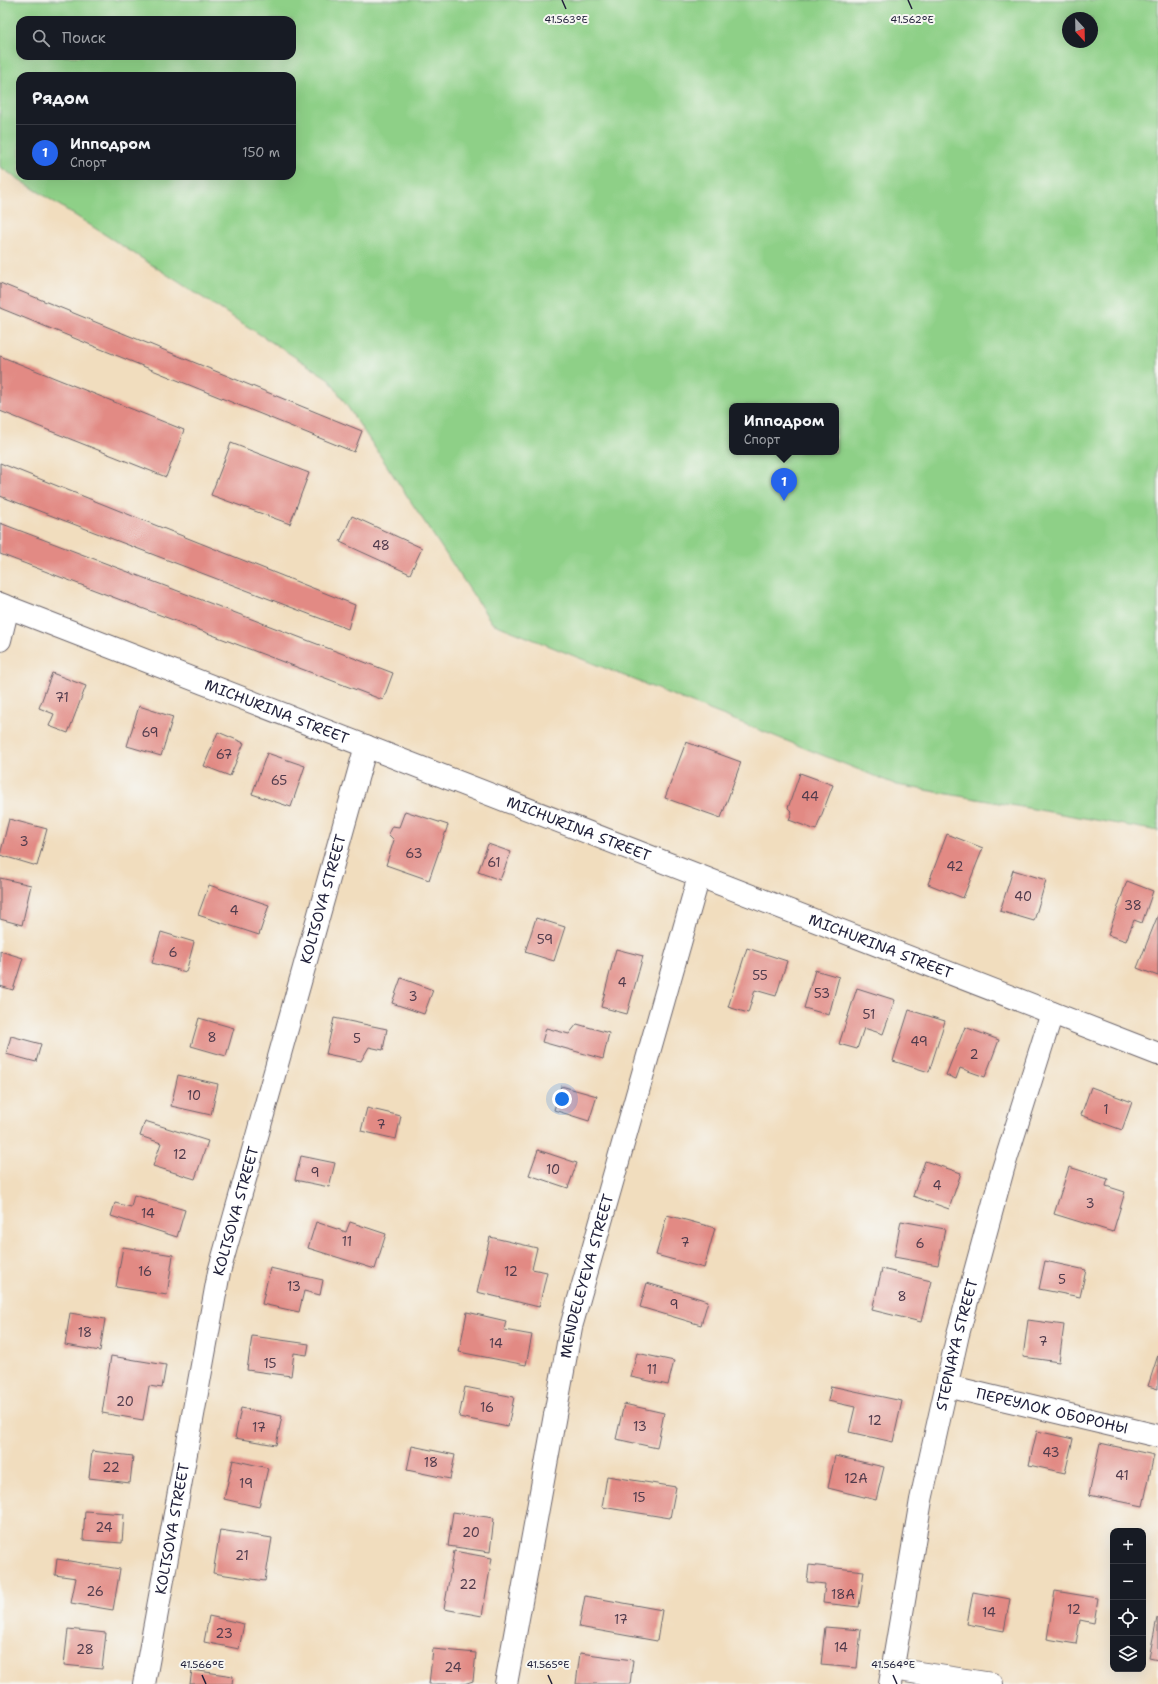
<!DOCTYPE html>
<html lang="ru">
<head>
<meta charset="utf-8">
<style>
	:root { --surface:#171b24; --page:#20242c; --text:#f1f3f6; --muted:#9ea1a6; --line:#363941; --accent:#2563eb }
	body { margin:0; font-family:"Shantell Sans",sans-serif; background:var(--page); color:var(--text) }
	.controls { position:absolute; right:12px; bottom:12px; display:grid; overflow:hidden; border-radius:8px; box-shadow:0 4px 16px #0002 }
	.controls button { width:36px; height:36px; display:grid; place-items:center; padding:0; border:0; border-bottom:1px solid var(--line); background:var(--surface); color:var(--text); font:20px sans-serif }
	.compass { position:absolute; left:1062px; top:12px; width:36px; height:36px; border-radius:50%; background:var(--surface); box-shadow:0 4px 16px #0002; rotate:158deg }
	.you { position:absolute; left:562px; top:1099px; width:14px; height:14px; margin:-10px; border:3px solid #fff; border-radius:50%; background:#1a73e8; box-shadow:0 0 0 6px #1a73e833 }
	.badge { display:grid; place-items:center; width:26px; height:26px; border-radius:50%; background:var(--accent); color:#fff; font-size:13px; font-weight:700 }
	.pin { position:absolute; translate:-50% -33px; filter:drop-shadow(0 1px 2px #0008) }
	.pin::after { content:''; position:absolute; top:21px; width:14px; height:12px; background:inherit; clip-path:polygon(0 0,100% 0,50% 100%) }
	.popup { position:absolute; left:729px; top:403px; width:110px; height:52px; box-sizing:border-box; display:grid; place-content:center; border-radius:8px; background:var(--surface); filter:drop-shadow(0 1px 3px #0005); font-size:13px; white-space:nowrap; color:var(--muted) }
	.popup b { font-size:15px; color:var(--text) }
	.popup::after { content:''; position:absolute; left:50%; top:100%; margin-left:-8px; border:8px solid transparent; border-top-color:var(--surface) }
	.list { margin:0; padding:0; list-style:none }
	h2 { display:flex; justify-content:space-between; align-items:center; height:52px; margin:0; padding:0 16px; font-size:17px }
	h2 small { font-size:13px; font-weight:400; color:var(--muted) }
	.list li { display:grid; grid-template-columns:26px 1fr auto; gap:12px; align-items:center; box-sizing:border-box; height:56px; padding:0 16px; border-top:1px solid var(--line) }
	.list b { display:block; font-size:15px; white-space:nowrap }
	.list p { margin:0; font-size:13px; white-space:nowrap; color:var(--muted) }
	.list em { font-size:13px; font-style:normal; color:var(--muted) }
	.icon { flex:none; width:22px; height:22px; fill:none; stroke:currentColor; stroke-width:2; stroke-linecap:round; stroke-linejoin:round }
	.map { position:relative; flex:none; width:1158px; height:1684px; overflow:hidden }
	.search { position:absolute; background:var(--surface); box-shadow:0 4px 16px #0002; left:16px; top:16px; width:280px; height:44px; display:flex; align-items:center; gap:10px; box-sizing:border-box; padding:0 14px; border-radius:12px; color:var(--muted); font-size:15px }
	.panel { position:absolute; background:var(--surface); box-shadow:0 4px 16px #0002; left:16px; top:72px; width:280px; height:108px; border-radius:12px }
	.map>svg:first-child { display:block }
	.green { fill:#8ed087; stroke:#587961; fill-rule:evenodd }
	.building { fill:#e28a84 }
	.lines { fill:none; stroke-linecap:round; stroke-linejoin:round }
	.minor-casing { stroke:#6a6369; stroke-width:24 }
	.minor { stroke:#fff; stroke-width:22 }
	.ticks { fill:none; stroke:#22223b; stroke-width:1.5 }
	.labels { text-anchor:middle; stroke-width:4; stroke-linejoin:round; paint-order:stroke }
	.number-label { font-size:13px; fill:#523c4d }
	.street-label { font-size:15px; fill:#22223b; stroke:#f6f6f2 }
	.ticks-label { font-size:10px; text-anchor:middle; fill:#22223b; stroke:#f6f6f2; stroke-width:4; stroke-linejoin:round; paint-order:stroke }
</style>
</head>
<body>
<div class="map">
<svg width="1158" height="1684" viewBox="0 0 1158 1684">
	<rect width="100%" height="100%" fill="#f6f6f2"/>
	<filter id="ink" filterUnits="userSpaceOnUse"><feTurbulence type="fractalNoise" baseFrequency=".025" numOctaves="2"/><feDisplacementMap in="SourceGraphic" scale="8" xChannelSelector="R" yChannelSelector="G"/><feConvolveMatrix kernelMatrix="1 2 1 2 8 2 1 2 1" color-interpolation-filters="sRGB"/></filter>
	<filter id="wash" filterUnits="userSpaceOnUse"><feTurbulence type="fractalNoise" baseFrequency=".012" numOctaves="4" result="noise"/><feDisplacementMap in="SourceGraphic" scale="16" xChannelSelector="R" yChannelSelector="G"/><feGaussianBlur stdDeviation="0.9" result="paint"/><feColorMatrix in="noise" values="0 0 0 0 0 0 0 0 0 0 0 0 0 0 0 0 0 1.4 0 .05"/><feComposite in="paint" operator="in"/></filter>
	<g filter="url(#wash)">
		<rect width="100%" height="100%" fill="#f1ddbe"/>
		<path class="green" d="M0 0H1158V831L897 785 492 623 329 379 0 167ZM1068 18H1092V42H1068ZM20 20H292V56H20ZM20 76H292V176H20ZM732 406H836V452H732Z"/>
		<g id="blocks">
			<g class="building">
				<path d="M0 283 362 431 354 452 0 308Z"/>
				<path d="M0 356 184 430 166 477 0 411Z"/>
				<path d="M231 443 309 473 290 524 211 495Z"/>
				<path d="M0 463 355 605 348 629 0 496Z"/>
				<path d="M352 516 422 548 410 574 340 542Z"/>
				<path d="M0 523 393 673 383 700 0 554Z"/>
				<path d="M52 673 86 686 68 733 49 726 54 714 39 708Z"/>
				<path d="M139 706 173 717 161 756 127 746Z"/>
				<path d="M218 732 244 743 230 776 204 766Z"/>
				<path d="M686 742 741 762 721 818 665 798Z"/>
				<path d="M267 753 305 766 291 807 252 794Z"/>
				<path d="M800 773 833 785 816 830 789 820 792 812 788 808Z"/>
				<path d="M405 811 448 825 429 880 386 865 394 840 388 834 392 826 399 827Z"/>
				<path d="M9 819 47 829 37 866 0 855Z"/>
				<path d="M947 834 983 848 963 898 928 884Z"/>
				<path d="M488 844 511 852 500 880 478 872Z"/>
				<path d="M1013 870 1046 880 1034 921 1000 911Z"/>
				<path d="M0 878 31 885 22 925 0 919Z"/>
				<path d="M1127 881 1153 891 1142 923 1134 920 1126 941 1108 935Z"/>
				<path d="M209 885 269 905 259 935 198 915Z"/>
				<path d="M1158 915V976L1137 968Z"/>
				<path d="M536 918 565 927 554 961 525 952Z"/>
				<path d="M161 932 194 942 186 972 152 963Z"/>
				<path d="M747 948 787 961 776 996 755 990 748 1013 728 1007Z"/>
				<path d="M616 949 643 956 627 1014 601 1007Z"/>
				<path d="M0 951 23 958 13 990 0 986Z"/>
				<path d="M815 970 839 977 829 1015 804 1008Z"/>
				<path d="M401 978 433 990 424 1014 392 1003Z"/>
				<path d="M857 988 895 1000 883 1034 864 1028 857 1049 839 1044Z"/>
				<path d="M909 1010 945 1021 929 1072 893 1061Z"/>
				<path d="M199 1018 234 1028 226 1056 191 1046Z"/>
				<path d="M334 1018 387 1029 383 1050 369 1047 361 1061 326 1054Z"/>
				<path d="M577 1024 609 1033 603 1059 542 1042 546 1028 569 1034Z"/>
				<path d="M965 1027 999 1040 985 1077 960 1068 956 1079 946 1075Z"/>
				<path d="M11 1036 41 1044 36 1062 6 1054Z"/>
				<path d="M178 1075 218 1084 211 1115 171 1106Z"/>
				<path d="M561 1086 597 1096 589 1121 554 1110Z"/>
				<path d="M1091 1087 1132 1102 1122 1130 1081 1115Z"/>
				<path d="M367 1108 401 1116 396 1139 361 1131Z"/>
				<path d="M145 1121 208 1141 195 1179 153 1166 161 1143 140 1136Z"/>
				<path d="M538 1150 577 1163 568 1188 529 1175Z"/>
				<path d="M301 1156 335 1163 329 1187 295 1180Z"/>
				<path d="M925 1161 961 1173 949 1209 913 1196Z"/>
				<path d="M1069 1167 1108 1179 1106 1186 1125 1192 1113 1232 1054 1214Z"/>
				<path d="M134 1195 185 1210 177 1237 111 1216 115 1203 131 1207Z"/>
				<path d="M667 1215 715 1228 704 1268 656 1255Z"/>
				<path d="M901 1221 945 1229 938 1265 894 1257Z"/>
				<path d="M316 1222 346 1232 350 1222 386 1234 375 1269 308 1248Z"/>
				<path d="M490 1237 537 1248 532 1269 547 1272 539 1307 477 1292Z"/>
				<path d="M123 1247 173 1255 167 1295 116 1287Z"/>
				<path d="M1045 1261 1086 1270 1080 1297 1039 1289Z"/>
				<path d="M270 1268 323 1280 320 1295 304 1291 299 1312 262 1304Z"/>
				<path d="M882 1269 931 1281 921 1322 872 1310Z"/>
				<path d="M647 1283 708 1301 701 1325 640 1307Z"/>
				<path d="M467 1312 506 1321 504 1330 532 1335 526 1365 459 1352Z"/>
				<path d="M70 1313 105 1319 100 1351 65 1345Z"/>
				<path d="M1028 1320 1064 1325 1059 1362 1023 1357Z"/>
				<path d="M252 1336 309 1344 307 1355 294 1353 291 1376 247 1370Z"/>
				<path d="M637 1353 674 1361 668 1385 631 1377Z"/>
				<path d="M1158 1355V1389L1148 1386Z"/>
				<path d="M111 1356 166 1365 162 1388 149 1386 143 1420 102 1413Z"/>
				<path d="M831 1386 902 1401 893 1442 849 1432 855 1407 828 1401Z"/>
				<path d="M465 1387 514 1397 508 1427 459 1417Z"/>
				<path d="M624 1404 664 1413 657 1448 616 1439Z"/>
				<path d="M241 1408 282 1416 276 1445 235 1438Z"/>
				<path d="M1037 1431 1073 1439 1065 1473 1029 1465Z"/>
				<path d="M1100 1443 1154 1455 1143 1506 1089 1495Z"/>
				<path d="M412 1446 455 1455 450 1479 407 1470Z"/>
				<path d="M92 1451 133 1456 130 1483 89 1478Z"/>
				<path d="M835 1456 884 1467 876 1500 828 1488Z"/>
				<path d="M233 1460 268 1468 259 1507 224 1499Z"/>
				<path d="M607 1476 676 1487 670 1518 602 1507Z"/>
				<path d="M85 1511 124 1514 122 1543 83 1540Z"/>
				<path d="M453 1512 494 1518 490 1552 448 1546Z"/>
				<path d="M220 1530 272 1538 265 1581 213 1573Z"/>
				<path d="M454 1551 492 1558 482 1616 444 1609Z"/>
				<path d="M57 1559 120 1569 113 1610 71 1603 76 1578 55 1575Z"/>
				<path d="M809 1565 864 1571 859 1607 823 1603 825 1584 807 1582Z"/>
				<path d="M1055 1591 1098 1598 1094 1623 1080 1620 1076 1644 1047 1639Z"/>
				<path d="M973 1592 1010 1599 1004 1631 967 1624Z"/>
				<path d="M585 1596 662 1610 657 1641 579 1627Z"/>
				<path d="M209 1616 244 1624 239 1649 204 1642Z"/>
				<path d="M1157 1618H1158V1660L1149 1658Z"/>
				<path d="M825 1627 861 1630 857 1668 821 1665Z"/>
				<path d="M68 1629 106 1633 102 1669 64 1665Z"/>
				<path d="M433 1649 476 1653 473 1681 464 1684H429Z"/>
				<path d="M580 1653 633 1660 630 1684H576Z"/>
				<path d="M192 1670 233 1676 232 1684H190Z"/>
			</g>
		</g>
	</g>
	<g filter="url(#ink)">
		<use href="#blocks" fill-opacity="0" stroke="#6a6369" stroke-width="1"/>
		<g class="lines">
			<g class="minor-casing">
				<g id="minor">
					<path id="s1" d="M0 604 1158 1054"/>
					<path d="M0 640 8 607"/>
					<path id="s2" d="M947 1386 1158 1436"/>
					<path d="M892 1669 992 1684"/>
					<path id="s3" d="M144 1684 219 1272 366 746"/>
					<path id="s4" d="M506 1684 571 1327 699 876"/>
					<path id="s5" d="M890 1684 921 1500 958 1334 1003 1169 1052 1013"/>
				</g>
			</g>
			<use href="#minor" class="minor"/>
		</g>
	</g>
	<path class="ticks" d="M562 0 566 9M908 0 912 9M202 1675 206 1684M548 1675 552 1684M893 1675 897 1684"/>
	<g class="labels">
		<g class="number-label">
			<text x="381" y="550">48</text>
			<text x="62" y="702">71</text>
			<text x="150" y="737">69</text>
			<text x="224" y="759">67</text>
			<text x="279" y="785">65</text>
			<text x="810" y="801">44</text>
			<text x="24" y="846">3</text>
			<text x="414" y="858">63</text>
			<text x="494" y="867">61</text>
			<text x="955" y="871">42</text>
			<text x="1023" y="901">40</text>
			<text x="1133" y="910">38</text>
			<text x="234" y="915">4</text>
			<text x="545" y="944">59</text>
			<text x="173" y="957">6</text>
			<text x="760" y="980">55</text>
			<text x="622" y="987">4</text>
			<text x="822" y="998">53</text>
			<text x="413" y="1001">3</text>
			<text x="869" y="1019">51</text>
			<text x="212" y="1042">8</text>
			<text x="357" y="1043">5</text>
			<text x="919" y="1046">49</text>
			<text x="974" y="1059">2</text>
			<text x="194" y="1100">10</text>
			<text x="1106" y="1114">1</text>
			<text x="381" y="1129">7</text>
			<text x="180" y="1159">12</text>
			<text x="553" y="1174">10</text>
			<text x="315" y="1177">9</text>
			<text x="937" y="1190">4</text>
			<text x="1090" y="1208">3</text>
			<text x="148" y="1218">14</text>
			<text x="347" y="1246">11</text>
			<text x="685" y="1247">7</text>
			<text x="920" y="1248">6</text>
			<text x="145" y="1276">16</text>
			<text x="511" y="1276">12</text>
			<text x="1062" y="1284">5</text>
			<text x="294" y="1291">13</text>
			<text x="902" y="1301">8</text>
			<text x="674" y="1309">9</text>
			<text x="85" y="1337">18</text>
			<text x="1043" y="1346">7</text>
			<text x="496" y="1348">14</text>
			<text x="270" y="1368">15</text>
			<text x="652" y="1374">11</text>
			<text x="125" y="1406">20</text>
			<text x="487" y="1412">16</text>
			<text x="875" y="1425">12</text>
			<text x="640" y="1431">13</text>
			<text x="259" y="1432">17</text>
			<text x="1051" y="1457">43</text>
			<text x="431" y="1467">18</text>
			<text x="111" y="1472">22</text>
			<text x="1122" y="1480">41</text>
			<text x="856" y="1483">12А</text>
			<text x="246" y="1488">19</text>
			<text x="639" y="1502">15</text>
			<text x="104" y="1532">24</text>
			<text x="471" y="1537">20</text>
			<text x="242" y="1560">21</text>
			<text x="468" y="1589">22</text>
			<text x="95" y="1596">26</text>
			<text x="843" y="1599">18А</text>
			<text x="1074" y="1614">12</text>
			<text x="989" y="1617">14</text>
			<text x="621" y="1624">17</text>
			<text x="224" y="1638">23</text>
			<text x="841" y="1652">14</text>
			<text x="85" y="1654">28</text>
			<text x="453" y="1672">24</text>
		</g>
		<g class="street-label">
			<text dy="5" stroke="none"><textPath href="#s1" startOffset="297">MICHURINA STREET</textPath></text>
			<text dy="5" stroke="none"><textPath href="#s1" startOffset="621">MICHURINA STREET</textPath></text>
			<text dy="5" stroke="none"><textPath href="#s3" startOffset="806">KOLTSOVA STREET</textPath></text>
			<text dy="5" stroke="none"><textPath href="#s1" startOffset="945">MICHURINA STREET</textPath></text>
			<text dy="5" stroke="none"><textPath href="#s3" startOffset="482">KOLTSOVA STREET</textPath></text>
			<text dy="5" stroke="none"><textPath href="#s4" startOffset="416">MENDELEYEVA STREET</textPath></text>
			<text dy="5" stroke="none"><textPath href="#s5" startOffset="346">STEPNAYA STREET</textPath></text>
			<text dy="5" stroke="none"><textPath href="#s2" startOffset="108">ПЕРЕУЛОК ОБОРОНЫ</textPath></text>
			<text dy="5" stroke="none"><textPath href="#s3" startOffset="158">KOLTSOVA STREET</textPath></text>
		</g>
	</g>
	<g class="ticks-label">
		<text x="566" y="23">41.563°E</text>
		<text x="912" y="23">41.562°E</text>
		<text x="202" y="1668">41.566°E</text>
		<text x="548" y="1668">41.565°E</text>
		<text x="893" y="1668">41.564°E</text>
	</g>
</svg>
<div class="controls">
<button>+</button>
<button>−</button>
<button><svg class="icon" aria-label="locate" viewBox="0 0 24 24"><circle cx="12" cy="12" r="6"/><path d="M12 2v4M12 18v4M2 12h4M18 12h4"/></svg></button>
<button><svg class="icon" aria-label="layers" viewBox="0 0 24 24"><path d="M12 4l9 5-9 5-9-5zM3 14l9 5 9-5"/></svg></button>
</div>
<svg class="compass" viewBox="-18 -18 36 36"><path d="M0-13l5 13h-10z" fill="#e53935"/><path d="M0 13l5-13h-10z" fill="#9ea1a6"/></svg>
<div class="you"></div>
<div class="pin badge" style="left:784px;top:501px">1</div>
<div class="popup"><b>Ипподром</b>Спорт</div>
<div class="search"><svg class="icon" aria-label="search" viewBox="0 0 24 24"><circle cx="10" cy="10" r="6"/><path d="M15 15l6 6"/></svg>Поиск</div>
<section class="panel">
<h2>Рядом<small></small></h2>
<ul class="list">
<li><span class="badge">1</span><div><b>Ипподром</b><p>Спорт</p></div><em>150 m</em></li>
</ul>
</section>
</div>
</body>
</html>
